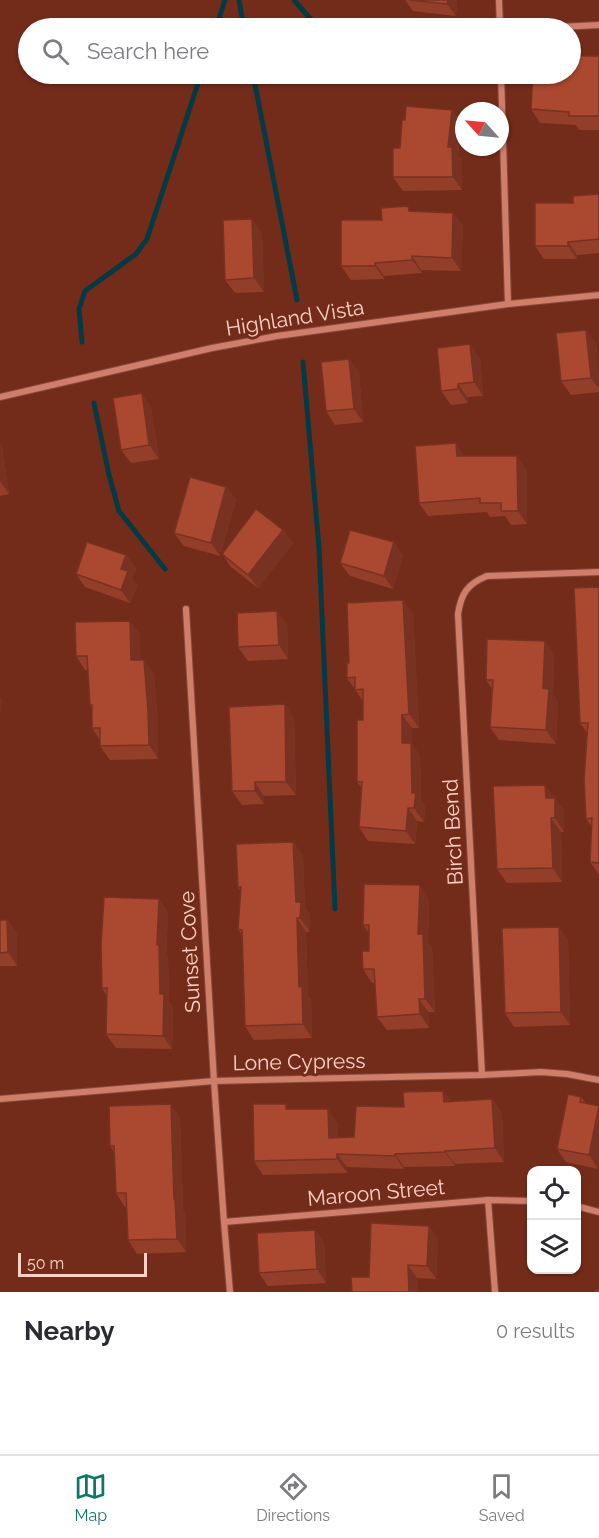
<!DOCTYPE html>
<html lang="en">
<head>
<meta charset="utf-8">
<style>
	:root { --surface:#fff; --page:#f7f7f7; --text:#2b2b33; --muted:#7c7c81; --line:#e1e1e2; --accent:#0f766e }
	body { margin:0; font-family:Raleway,sans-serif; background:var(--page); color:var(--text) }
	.controls { position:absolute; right:18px; bottom:18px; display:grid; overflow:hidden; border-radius:12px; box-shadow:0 2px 4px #0004 }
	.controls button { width:54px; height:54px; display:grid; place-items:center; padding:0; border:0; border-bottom:2px solid var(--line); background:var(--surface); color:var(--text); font:30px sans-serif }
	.compass { position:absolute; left:455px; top:102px; width:54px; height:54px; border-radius:50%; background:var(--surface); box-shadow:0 2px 4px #0004; rotate:297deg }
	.scale { position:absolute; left:18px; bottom:15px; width:129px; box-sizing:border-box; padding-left:6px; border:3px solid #fdd0c5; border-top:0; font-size:16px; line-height:21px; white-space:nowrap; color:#fdd0c5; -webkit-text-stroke:4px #742c1a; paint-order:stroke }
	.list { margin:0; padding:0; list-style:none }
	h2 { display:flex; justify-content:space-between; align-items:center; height:78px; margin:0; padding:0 24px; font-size:26px }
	h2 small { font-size:20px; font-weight:400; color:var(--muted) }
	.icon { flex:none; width:33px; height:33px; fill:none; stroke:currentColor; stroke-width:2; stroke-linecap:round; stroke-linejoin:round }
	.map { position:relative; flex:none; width:599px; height:1292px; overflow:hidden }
	.search { position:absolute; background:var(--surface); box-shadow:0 2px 4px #0004; left:18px; right:18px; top:18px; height:66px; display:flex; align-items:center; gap:15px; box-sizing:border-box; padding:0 21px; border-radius:33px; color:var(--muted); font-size:22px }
	.sheet { height:162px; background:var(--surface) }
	nav { display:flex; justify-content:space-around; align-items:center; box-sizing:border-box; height:84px; border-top:2px solid var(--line); background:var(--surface); font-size:16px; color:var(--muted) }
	nav a { display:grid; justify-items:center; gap:3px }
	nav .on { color:var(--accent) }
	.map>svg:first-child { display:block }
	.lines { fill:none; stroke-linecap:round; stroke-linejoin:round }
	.stream { stroke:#053a44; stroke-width:5 }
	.minor-casing { stroke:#87483b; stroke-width:8 }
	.minor { stroke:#cf7e6a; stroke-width:6 }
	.wall { fill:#933e29 }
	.shaded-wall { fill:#783222 }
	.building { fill:#ab4830; stroke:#783222; stroke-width:1.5 }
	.labels { text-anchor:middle; stroke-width:6; stroke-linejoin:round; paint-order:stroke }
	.street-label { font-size:21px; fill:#fdd0c5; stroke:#742c1a }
</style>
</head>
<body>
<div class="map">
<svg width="599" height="1292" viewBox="0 0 599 1292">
	<rect width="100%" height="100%" fill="#742c1a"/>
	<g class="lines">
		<g class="stream">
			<path d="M239 0 244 28"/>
			<path d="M294 0 315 24 330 28"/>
			<path d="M216 28 225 0"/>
			<path d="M253 74 297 300"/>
			<path d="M82 342 79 309 85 291 136 254 147 239 201 74"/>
			<path d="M303 362 319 548 335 909"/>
			<path d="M94 403 109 475 119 511 165 569"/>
		</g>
		<g class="minor-casing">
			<g id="minor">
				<path d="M499 0 500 28"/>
				<path d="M540 28 599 25"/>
				<path d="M501 74 508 304"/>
				<path d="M0 397 212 348 277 336 508 304 599 295"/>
				<path d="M186 609 214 1081 224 1222 230 1292"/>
				<path d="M482 1075 458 614C461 594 467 584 487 576L599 572"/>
				<path d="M0 1099 214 1081 482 1075 541 1072 567 1074 599 1080"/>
				<path d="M488 1200 495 1292"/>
				<path d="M576 1206 599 1212"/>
				<path d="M224 1222 488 1200 532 1201"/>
			</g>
		</g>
		<use href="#minor" class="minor"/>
	</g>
	<g class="wall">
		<path d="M405 0H457L456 16 413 11Z"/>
		<path d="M599 56V130H579L576 125 540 123 531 109Z"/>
		<path d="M452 110 462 124 458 156 462 160V190L403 191 393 177 405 120Z"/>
		<path d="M599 194V253L577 255V259H544L535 246 573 203Z"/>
		<path d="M453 213 463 226 461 271 421 270 422 273 384 276V279L351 280 341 266 382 220Z"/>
		<path d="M262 233 264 292 235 293 225 280Z"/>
		<path d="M586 330 596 344 599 377V392L571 395 561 381Z"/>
		<path d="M480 358 483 396 467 397 468 403 451 405 441 391Z"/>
		<path d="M349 359 359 373 363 422 335 425 326 411Z"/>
		<path d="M151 407 159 459 131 463 121 450Z"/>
		<path d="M0 443 2 446 9 494 0 496Z"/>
		<path d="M465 456 527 469V524L511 525 505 516 490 517 487 512 428 516 419 503Z"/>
		<path d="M226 487 236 500 220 556 184 546 174 533Z"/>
		<path d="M283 530 293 543 258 588 231 567 222 554Z"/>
		<path d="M394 542 403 556 393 589 350 576 340 563Z"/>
		<path d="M126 555 136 569 132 578 137 585 130 603 85 587 76 574Z"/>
		<path d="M599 587V875L590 862 592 827 586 819 587 733 580 723Z"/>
		<path d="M403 600 413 614 419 728H412V744L420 756 421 801 425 807 424 822 417 821 415 844 368 841 359 827 362 788 357 782 363 720V701L347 678 349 663Z"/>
		<path d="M287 624 288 659 248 661 238 647Z"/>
		<path d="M140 634V660L154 673 158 724V759L110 760 100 746V740L92 728V708L90 705 88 670H85L76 656Z"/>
		<path d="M545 641 554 655 553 695 558 702 556 744 499 740 490 727 492 689 486 680Z"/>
		<path d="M294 718 296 795 264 796V804L242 805 232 791Z"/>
		<path d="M545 785 564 811V832H561L562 882 507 883 497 869Z"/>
		<path d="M293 842 303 856 305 908 310 915V932H306L308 996 311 1000 312 1038 254 1040 245 1026 242 935 238 929 241 891 238 887Z"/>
		<path d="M159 899 168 913 166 955 168 958 169 1001 173 1008 172 1049 116 1048 106 1034 107 996 102 988Z"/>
		<path d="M429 899 428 942 432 948 435 1012H428L429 1028 387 1030 377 1017 375 983H372L363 969 369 951V933L363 925Z"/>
		<path d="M0 920H7L17 934V966H0Z"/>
		<path d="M568 940 570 1025 514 1027 505 1013Z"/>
		<path d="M443 1091 451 1101 492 1099 502 1113 504 1162 455 1164V1166L404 1167V1169L347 1167V1173L263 1175 254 1161 290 1109 338 1123V1138L354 1137 404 1107Z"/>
		<path d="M581 1097 586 1103 598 1169 566 1162 557 1149Z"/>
		<path d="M180 1117 183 1210 185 1212 186 1252 137 1254 128 1240 127 1207H125L116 1193 114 1152 110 1146Z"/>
		<path d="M429 1226 438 1239 436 1279 417 1278 418 1292H352Z"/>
		<path d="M315 1230 324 1243 326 1283 268 1286 259 1273Z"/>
	</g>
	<g class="shaded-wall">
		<path d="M448 0H457L456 16 447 4Z"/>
		<path d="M452 110 462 124 458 156 462 160V190L453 177 448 147Z"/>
		<path d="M453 213 463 226 461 271 452 258Z"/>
		<path d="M252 219 262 233 264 292 254 278Z"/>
		<path d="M568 242 577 255V259L568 246Z"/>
		<path d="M412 256 421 270 422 273 412 260Z"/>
		<path d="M375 263 384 276V279L375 266Z"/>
		<path d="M586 330 596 344 599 377V389L591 378Z"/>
		<path d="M470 344 480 358 483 396 474 382Z"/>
		<path d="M349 359 359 373 363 422 354 409Z"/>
		<path d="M458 384 467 397 468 403 458 389Z"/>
		<path d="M142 393 151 407 159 459 149 445Z"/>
		<path d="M0 443 2 446 9 494 0 481Z"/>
		<path d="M456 443 465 456H457Z"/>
		<path d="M517 456 527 469V524L518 511Z"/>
		<path d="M226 487 236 500 220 556 211 543Z"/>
		<path d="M283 530 293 543 258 588 248 575Z"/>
		<path d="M394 542 403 556 393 589 384 576Z"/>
		<path d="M126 555 136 569 132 578 137 585 130 603 121 590V569Z"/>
		<path d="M403 600 413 614 419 728 409 714Z"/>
		<path d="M277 611 287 624 288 659 279 645Z"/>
		<path d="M130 621 140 634 141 674 131 660Z"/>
		<path d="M545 641 554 655 553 695 558 702 556 744 546 730 543 688Z"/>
		<path d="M144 660 154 673 158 724V759L149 745Z"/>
		<path d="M0 697 2 699 0 718Z"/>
		<path d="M285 704 294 718 296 795 286 782Z"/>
		<path d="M402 715 412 728V744L420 756 421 801 425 807 424 822 414 808 402 743Z"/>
		<path d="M255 782 264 796V804L255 791Z"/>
		<path d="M545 785 564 811V832L555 818 546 798Z"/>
		<path d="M408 808 417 821 415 844 406 831Z"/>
		<path d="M551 818 561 832 562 882 553 868Z"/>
		<path d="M293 842 303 856 305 908 310 915V932L300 918 296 902Z"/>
		<path d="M420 885 429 899 428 942 432 948 435 1012 425 999 418 934Z"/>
		<path d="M159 899 168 913 166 955 168 958 169 1001 173 1008 172 1049 163 1036 157 945Z"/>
		<path d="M297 918 306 932 308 996 311 1000 312 1038 303 1024 299 987Z"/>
		<path d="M7 920 17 934V966L8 952Z"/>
		<path d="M559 927 568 940 570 1025 561 1012Z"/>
		<path d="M419 999 428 1012 429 1028 420 1014Z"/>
		<path d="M443 1091 453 1104 444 1102Z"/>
		<path d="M492 1099 502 1113 504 1162 495 1148Z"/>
		<path d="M171 1104 180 1117 183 1210 185 1212 186 1252 177 1239 174 1199Z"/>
		<path d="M599 1107V1165L598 1169 589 1155Z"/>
		<path d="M328 1109 338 1123V1152L329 1138Z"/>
		<path d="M445 1151 455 1164V1166L445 1152Z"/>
		<path d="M337 1154 347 1167V1173L337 1159Z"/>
		<path d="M395 1154 404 1167V1169L395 1156Z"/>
		<path d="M429 1226 438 1239 436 1279 427 1266Z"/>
		<path d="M315 1230 324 1243 326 1283 317 1269Z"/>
		<path d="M408 1265 417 1278 418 1292H409Z"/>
	</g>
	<g class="building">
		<path d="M410 0H448L447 4Z"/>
		<path d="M570 56H599V116H569V112L531 109 533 74H570Z"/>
		<path d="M406 106 452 110 448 147H452L453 177H393V148H400L402 120H405Z"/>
		<path d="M599 194V239L568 242V246H535V203H573V196Z"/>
		<path d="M408 206 409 211 453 213 452 258 412 256V260L375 263V266H341V220H382L381 208Z"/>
		<path d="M252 219 254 278 225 280 223 220Z"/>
		<path d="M586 330 591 378 561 381 556 333Z"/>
		<path d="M470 344 474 382 458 384V389L441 391 437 348Z"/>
		<path d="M349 359 354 409 326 411 321 362Z"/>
		<path d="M142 393 149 445 121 450 113 398Z"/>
		<path d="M456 443 457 456H517L518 511H501V503H480V498L419 503 415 446Z"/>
		<path d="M190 477 226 487 211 543 174 533Z"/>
		<path d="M256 509 283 530 248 575 222 554Z"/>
		<path d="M350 530 394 542 384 576 340 563Z"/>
		<path d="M87 542 126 555 121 569 128 571 121 590 76 574Z"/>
		<path d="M599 587V863L590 862 592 818 586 819 584 779 588 723H580L574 588Z"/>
		<path d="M403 600 409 714 402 715V743H411L412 793H416L414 808H408L406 831 359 827 362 782H357V720H363V689L355 690V677L347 678V663H349L347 603Z"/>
		<path d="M277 611 279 645 238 647 237 613Z"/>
		<path d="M130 621 131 660H144L148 711 149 745 100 746V728H92V705H90L87 656H76L75 622Z"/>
		<path d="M487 639 545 641 543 688 549 689 546 730 490 727 493 680H486Z"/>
		<path d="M285 704 286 782H255V791H232L229 707Z"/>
		<path d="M545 785 546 798H555V818H551L553 868 497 869 493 786Z"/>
		<path d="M293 842 296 902H301L300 918H297L299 987 302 986 303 1024 245 1026 242 930 238 929 241 887H238L236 844Z"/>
		<path d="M364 884 420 885 418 934H423L425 999H419L420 1014 377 1017 374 969H363L362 951H369V925H363Z"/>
		<path d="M104 897 159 899 157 945H159L160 994H164L163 1036 106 1034 107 988H102L101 946Z"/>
		<path d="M0 920H7L8 952 0 953Z"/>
		<path d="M559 927 561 1012 505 1013 502 928Z"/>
		<path d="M443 1091 444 1102 492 1099 495 1148 445 1151V1152L395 1154V1156L337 1154V1159L254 1161 253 1104H286V1109H328L329 1138 354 1137 356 1106 404 1107 403 1092Z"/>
		<path d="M568 1094 581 1097 580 1102 599 1106 589 1155 557 1149Z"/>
		<path d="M171 1104 174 1199H175L177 1239 128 1240 126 1193H116L114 1146H110L109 1106Z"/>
		<path d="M371 1223 429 1226 427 1266 408 1265 409 1292H352L351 1277H369Z"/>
		<path d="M315 1230 317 1269 259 1273 257 1233Z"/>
		<path d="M599 1288V1292H594Z"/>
	</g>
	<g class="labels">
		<g class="street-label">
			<text transform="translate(295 318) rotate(-9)" y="7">Highland Vista</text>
			<text transform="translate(453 832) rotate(-93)" y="7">Birch Bend</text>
			<text transform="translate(190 952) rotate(-93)" y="7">Sunset Cove</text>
			<text transform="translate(299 1062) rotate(-1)" y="7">Lone Cypress</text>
			<text transform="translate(376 1193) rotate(-5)" y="7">Maroon Street</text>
		</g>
	</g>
</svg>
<div class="controls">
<button><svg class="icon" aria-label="locate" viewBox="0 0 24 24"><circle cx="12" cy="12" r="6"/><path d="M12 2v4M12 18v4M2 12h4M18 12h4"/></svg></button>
<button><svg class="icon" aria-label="layers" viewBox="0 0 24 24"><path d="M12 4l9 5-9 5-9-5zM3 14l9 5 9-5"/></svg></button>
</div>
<svg class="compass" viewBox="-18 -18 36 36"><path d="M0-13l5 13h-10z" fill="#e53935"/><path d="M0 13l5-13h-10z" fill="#7c7c81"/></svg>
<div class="scale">50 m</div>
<div class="search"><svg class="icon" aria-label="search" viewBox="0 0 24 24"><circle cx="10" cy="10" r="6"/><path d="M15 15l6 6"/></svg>Search here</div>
</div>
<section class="sheet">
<h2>Nearby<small>0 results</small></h2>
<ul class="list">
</ul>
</section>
<nav>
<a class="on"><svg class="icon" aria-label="map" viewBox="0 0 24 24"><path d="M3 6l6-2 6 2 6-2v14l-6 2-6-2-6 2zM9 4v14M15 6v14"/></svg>Map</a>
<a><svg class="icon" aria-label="directions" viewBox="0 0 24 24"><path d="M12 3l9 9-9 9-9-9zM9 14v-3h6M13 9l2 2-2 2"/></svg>Directions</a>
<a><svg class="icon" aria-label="saved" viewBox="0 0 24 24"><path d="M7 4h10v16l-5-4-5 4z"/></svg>Saved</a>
</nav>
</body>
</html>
